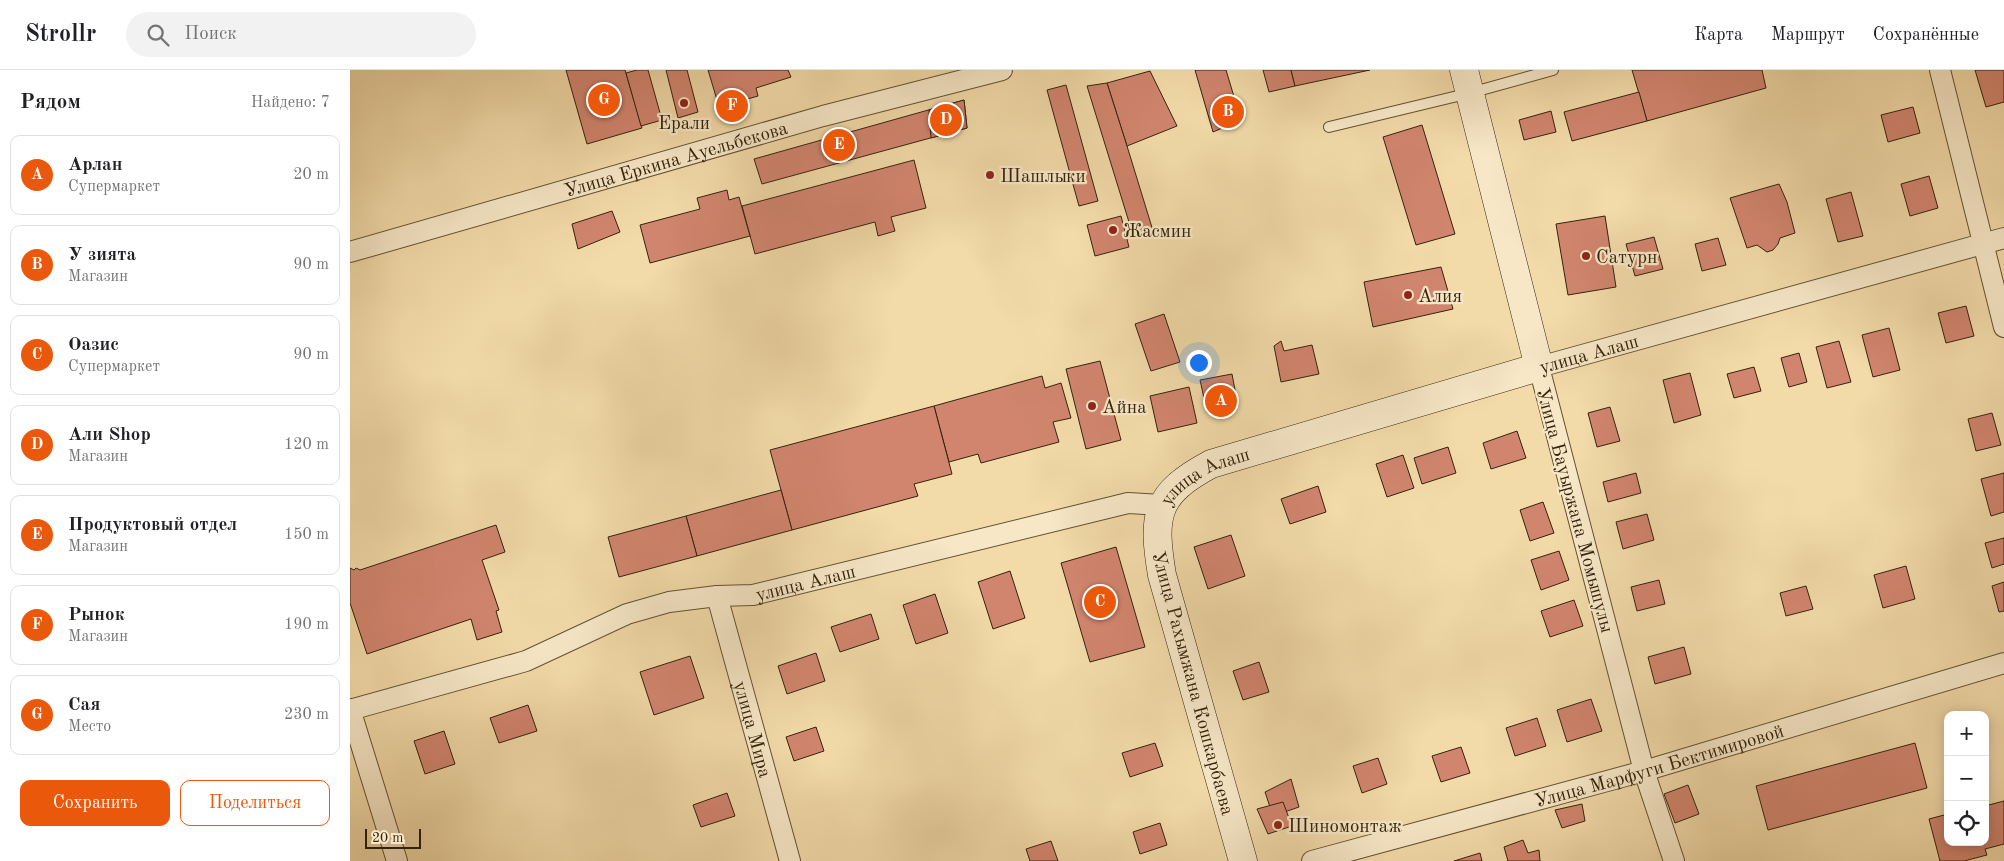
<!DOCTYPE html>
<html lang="ru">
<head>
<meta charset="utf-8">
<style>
	:root { --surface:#fff; --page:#f2f2f2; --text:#202124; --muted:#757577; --line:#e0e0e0; --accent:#ea580c }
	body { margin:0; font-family:"Old Standard TT",serif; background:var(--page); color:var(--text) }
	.controls { position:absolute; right:15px; bottom:15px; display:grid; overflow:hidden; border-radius:10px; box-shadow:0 2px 12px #0003 }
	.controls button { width:45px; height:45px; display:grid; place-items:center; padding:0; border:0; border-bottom:1px solid var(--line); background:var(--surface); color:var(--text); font:25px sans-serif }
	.scale { position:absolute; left:15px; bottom:12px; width:56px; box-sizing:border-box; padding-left:5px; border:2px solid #34230b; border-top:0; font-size:14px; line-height:18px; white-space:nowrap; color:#34230b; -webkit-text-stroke:4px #f7e7c7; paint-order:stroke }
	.you { position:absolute; left:848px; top:292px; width:18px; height:18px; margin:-12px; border:4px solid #fff; border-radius:50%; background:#1a73e8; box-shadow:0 0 0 8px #1a73e833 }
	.badge { display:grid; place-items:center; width:32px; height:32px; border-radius:50%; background:var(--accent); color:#fff; font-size:16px; font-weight:700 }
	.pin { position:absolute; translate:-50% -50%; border:2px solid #fff; box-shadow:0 1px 5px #0006 }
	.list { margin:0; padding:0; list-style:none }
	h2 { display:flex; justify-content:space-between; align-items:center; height:65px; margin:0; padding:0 20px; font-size:21px }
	h2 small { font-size:16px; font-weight:400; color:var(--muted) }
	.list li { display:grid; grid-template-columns:32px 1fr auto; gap:15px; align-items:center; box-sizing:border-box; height:80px; margin:0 10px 10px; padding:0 10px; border:1px solid var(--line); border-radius:10px }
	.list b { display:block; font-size:19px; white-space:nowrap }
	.list p { margin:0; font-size:16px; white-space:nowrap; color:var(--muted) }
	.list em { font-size:16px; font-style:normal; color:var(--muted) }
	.actions { display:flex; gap:10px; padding:15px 20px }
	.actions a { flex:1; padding:11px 0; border:1px solid var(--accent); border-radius:10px; text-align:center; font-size:18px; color:var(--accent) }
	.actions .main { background:var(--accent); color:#fff }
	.icon { flex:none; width:28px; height:28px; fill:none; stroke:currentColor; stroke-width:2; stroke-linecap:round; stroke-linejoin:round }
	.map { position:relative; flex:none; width:1654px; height:791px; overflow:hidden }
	header { display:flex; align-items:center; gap:30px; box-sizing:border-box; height:70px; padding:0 25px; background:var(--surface); border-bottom:1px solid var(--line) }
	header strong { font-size:24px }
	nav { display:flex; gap:28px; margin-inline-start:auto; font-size:18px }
	.search { width:350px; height:45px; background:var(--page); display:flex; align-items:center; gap:12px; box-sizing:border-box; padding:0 18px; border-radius:28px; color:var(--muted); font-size:19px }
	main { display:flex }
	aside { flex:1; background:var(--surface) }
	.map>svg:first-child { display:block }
	.building { fill:#d1856e; stroke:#34230b }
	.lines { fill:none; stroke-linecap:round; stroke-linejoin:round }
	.lane-casing { stroke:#645132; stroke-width:12 }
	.street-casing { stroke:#645132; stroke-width:22 }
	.secondary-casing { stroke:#34230b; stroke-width:29 }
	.lane { stroke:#f7e7c7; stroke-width:10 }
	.street { stroke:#f7e7c7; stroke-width:20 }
	.secondary { stroke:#f7e7c7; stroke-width:28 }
	.poi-dot { fill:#8f2418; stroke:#f7e7c7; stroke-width:2 }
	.labels { text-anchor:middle; stroke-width:4.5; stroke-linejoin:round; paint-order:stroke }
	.poi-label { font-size:19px; fill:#34230b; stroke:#f7e7c7; text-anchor:start }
	.street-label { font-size:19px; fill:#34230b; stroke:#f7e7c7 }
</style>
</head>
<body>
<header>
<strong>Strollr</strong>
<div class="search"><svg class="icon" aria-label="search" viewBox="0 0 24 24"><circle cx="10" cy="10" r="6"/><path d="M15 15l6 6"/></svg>Поиск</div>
<nav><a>Карта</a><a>Маршрут</a><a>Сохранённые</a></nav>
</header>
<main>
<aside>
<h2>Рядом<small>Найдено: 7</small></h2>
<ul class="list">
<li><span class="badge">A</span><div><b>Арлан</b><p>Супермаркет</p></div><em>20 m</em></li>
<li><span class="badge">B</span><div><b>У зията</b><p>Магазин</p></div><em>90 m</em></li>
<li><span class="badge">C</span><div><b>Оазис</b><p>Супермаркет</p></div><em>90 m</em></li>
<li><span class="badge">D</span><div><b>Али Shop</b><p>Магазин</p></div><em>120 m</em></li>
<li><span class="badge">E</span><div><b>Продуктовый отдел</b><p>Магазин</p></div><em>150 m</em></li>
<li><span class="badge">F</span><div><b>Рынок</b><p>Магазин</p></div><em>190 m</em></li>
<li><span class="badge">G</span><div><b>Сая</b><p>Место</p></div><em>230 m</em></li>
</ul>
<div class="actions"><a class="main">Сохранить</a><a>Поделиться</a></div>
</aside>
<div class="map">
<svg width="1654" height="791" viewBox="0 0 1654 791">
	<rect width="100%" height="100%" fill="#f2daa9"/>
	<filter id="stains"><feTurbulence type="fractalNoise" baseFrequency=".004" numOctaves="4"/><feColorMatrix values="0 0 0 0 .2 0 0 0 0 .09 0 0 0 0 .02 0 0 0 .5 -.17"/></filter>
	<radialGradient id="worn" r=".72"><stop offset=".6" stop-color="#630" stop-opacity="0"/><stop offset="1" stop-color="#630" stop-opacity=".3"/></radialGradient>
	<g class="building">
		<path d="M216 0H275L292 58 237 74Z"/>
		<path d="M287 0H298L312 50 291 56 276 3Z"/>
		<path d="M316 0H337L348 42 328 48Z"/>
		<path d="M358 0H438L441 7 406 18 408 26 387 32 385 24 367 30Z"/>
		<path d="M845 0H876L891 50 863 62Z"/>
		<path d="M913 0H941L945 16 919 22Z"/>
		<path d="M941 0H1020L945 16Z"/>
		<path d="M1282 0H1412L1416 18 1297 51Z"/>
		<path d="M1625 0H1654V32L1636 37Z"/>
		<path d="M800 1 827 56 777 76 757 13Z"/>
		<path d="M757 13 777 76 804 164 783 165 737 16Z"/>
		<path d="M716 15 748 131 729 136 697 20Z"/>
		<path d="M1289 22 1297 51 1222 71 1214 42Z"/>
		<path d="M614 30 617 58 412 114 404 89Z"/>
		<path d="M614 30 617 58 581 68 579 40Z"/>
		<path d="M1563 37 1570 63 1538 72 1531 45Z"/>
		<path d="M1201 41 1206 62 1174 70 1169 50Z"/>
		<path d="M1072 55 1105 164 1066 175 1033 67Z"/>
		<path d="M564 90 576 138 541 147 545 161 528 166 525 152 405 184 392 136Z"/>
		<path d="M1579 106 1588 138 1560 146 1551 114Z"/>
		<path d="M1429 114 1437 132 1445 163 1430 168 1428 174 1423 180 1417 182 1407 175 1397 178 1380 128Z"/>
		<path d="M377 120 379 130 389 127 400 166 300 193 290 155 350 139 347 128Z"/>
		<path d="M1501 122 1513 166 1488 172 1476 129Z"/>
		<path d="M262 141 270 162 228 179 222 154Z"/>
		<path d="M771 146 779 177 745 186 737 155Z"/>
		<path d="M1255 146 1266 217 1218 225 1206 154Z"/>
		<path d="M1304 167 1313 199 1285 206 1276 174Z"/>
		<path d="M1368 168 1376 195 1352 201 1345 174Z"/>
		<path d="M1091 197 1103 239 1023 257 1014 212Z"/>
		<path d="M1616 236 1624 266 1596 273 1588 243Z"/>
		<path d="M814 244 830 292 801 301 785 254Z"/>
		<path d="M1539 258 1550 300 1523 307 1512 265Z"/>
		<path d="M931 271 934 281 962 275 969 304 931 312 924 276Z"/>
		<path d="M1489 271 1501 312 1477 318 1466 277Z"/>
		<path d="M1449 283 1457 312 1439 317 1431 288Z"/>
		<path d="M750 291 771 370 736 379 716 299Z"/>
		<path d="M1404 297 1411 321 1384 328 1377 304Z"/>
		<path d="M1340 303 1351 345 1324 353 1313 310Z"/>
		<path d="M882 304 888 336 857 342 850 310Z"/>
		<path d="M692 306 695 318 711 313 721 348 703 352 709 372 631 393 628 384 599 392 584 336Z"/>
		<path d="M839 317 847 353 808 362 800 326Z"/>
		<path d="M584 336 602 404 564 414 568 426 442 460 420 380Z"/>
		<path d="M1260 337 1270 371 1247 377 1238 343Z"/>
		<path d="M1642 343 1651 375 1626 381 1618 349Z"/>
		<path d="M1167 361 1176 388 1141 399 1133 373Z"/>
		<path d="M1098 377 1106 403 1072 414 1064 388Z"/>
		<path d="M1053 385 1064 418 1037 427 1026 394Z"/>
		<path d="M1286 403 1291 423 1258 432 1253 412Z"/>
		<path d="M1654 403V442L1641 446 1631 409Z"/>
		<path d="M968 416 976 442 940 454 931 429Z"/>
		<path d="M431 420 442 460 347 486 336 446Z"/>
		<path d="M1193 432 1204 463 1180 471 1170 440Z"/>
		<path d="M1297 444 1304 470 1273 479 1266 452Z"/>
		<path d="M336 446 347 486 269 507 258 467Z"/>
		<path d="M146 455 155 482 132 490 149 540 146 541 152 562 127 570 121 549 17 584 0 533V498L4 500 6 498 10 500Z"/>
		<path d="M881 465 895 506 858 519 844 477Z"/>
		<path d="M1654 468V494L1642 498 1635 473Z"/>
		<path d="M766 477 795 577 740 592 711 493Z"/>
		<path d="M1209 481 1219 510 1191 520 1181 490Z"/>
		<path d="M1556 496 1565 529 1533 538 1524 505Z"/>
		<path d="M660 501 675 548 643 559 628 512Z"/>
		<path d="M1309 510 1315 534 1287 541 1281 517Z"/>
		<path d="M1654 512V541L1649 542 1642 516Z"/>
		<path d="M1456 516 1463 539 1436 546 1430 523Z"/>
		<path d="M585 524 598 563 566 574 553 535Z"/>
		<path d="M1224 530 1233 556 1200 567 1191 541Z"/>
		<path d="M521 544 529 569 490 582 481 557Z"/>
		<path d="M1334 577 1341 604 1305 614 1298 587Z"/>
		<path d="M466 583 475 611 437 624 428 596Z"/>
		<path d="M340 586 354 628 304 645 290 602Z"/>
		<path d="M909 592 919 622 893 630 883 601Z"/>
		<path d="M1241 629 1252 661 1217 672 1207 640Z"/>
		<path d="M178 635 187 661 149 673 140 648Z"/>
		<path d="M1187 648 1196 676 1165 686 1156 658Z"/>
		<path d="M466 657 474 681 444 691 436 667Z"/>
		<path d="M94 661 105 694 75 704 64 671Z"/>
		<path d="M805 673 813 696 780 707 772 683Z"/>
		<path d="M1565 673 1577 718 1418 760 1406 716Z"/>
		<path d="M1111 677 1120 703 1091 712 1082 686Z"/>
		<path d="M1028 688 1037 714 1012 723 1003 696Z"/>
		<path d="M941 709 949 737 923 746 915 722Z"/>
		<path d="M1338 715 1349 744 1325 753 1314 724Z"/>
		<path d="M377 723 385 746 351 757 343 735Z"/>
		<path d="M1654 731V774L1635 779 1637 785 1614 791H1590L1579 749 1598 744V772H1635V736Z"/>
		<path d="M933 732 942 756 918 764 907 739Z"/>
		<path d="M1232 734 1235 751 1212 758 1205 740Z"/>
		<path d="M810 753 817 775 790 784 783 762Z"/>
		<path d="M1173 770 1178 783 1189 780 1190 791H1158L1154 777Z"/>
		<path d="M701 771 708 791H680L676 779Z"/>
		<path d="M1130 783 1132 791H1104Z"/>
	</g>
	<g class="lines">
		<g class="lane-casing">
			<path id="lane" d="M979 57 1120 23 1203 0"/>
		</g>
		<g class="street-casing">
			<g id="street">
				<path d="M1590 0 1654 257"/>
				<path id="s1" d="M0 182 473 46 652 0"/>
				<path id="s2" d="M367 526 440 791"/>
				<path d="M0 639 47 791"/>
				<path id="s3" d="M0 640 176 591 277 544 319 532 367 526 403 525 778 433 812 435"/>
				<path id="s4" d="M962 791 1294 701 1654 593"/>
				<path id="s5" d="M1324 791 1294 701 1189 297 1654 168"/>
			</g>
		</g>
		<g class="secondary-casing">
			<g id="secondary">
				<path id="s6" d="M893 791 812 505C802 445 805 424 861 394L1189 297 1114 0"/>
			</g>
		</g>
		<use href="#lane" class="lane"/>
		<use href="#street" class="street"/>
		<use href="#secondary" class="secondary"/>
	</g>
	<g class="poi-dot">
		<circle cx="334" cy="33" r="5"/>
		<circle cx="640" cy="105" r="5"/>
		<circle cx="763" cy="160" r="5"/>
		<circle cx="1236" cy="186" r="5"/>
		<circle cx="1058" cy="225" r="5"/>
		<circle cx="742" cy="336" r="5"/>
		<circle cx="928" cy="755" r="5"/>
	</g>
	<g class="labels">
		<g class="poi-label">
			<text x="334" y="59" text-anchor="middle">Ерали</text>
			<text x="650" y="112">Шашлыки</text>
			<text x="773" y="167">Жасмин</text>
			<text x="1246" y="193">Сатурн</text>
			<text x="1068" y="232">Алия</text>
			<text x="752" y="343">Айна</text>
			<text x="938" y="762">Шиномонтаж</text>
		</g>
		<g class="street-label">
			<text dy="7" stroke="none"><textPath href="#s1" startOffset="339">Улица Еркина Ауельбекова</textPath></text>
			<text dy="7" stroke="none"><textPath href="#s5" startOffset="564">улица Алаш</textPath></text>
			<text dy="7" stroke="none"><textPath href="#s6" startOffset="421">улица Алаш</textPath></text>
			<text transform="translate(1226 440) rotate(75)" y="7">Улица Бауыржана Момышулы</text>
			<text dy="7" stroke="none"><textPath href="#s3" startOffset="476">улица Алаш</textPath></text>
			<text transform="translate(844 613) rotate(75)" y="7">Улица Рахымжана Кошкарбаева</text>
			<text dy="7" stroke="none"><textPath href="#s2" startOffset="138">улица Мира</textPath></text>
			<text dy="7" stroke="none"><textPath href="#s4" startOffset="360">Улица Марфуги Бектимировой</textPath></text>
		</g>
	</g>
	<rect width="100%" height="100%" filter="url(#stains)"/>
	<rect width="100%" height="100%" fill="url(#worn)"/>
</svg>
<div class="controls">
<button>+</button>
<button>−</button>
<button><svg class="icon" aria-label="locate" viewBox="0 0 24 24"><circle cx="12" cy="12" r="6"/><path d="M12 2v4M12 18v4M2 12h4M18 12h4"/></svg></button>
</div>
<div class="scale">20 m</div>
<div class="you"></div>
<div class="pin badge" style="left:871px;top:331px">A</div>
<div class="pin badge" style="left:878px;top:42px">B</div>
<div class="pin badge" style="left:750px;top:532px">C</div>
<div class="pin badge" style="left:596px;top:50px">D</div>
<div class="pin badge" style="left:489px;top:75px">E</div>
<div class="pin badge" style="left:382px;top:36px">F</div>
<div class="pin badge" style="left:254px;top:30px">G</div>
</div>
</main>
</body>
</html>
